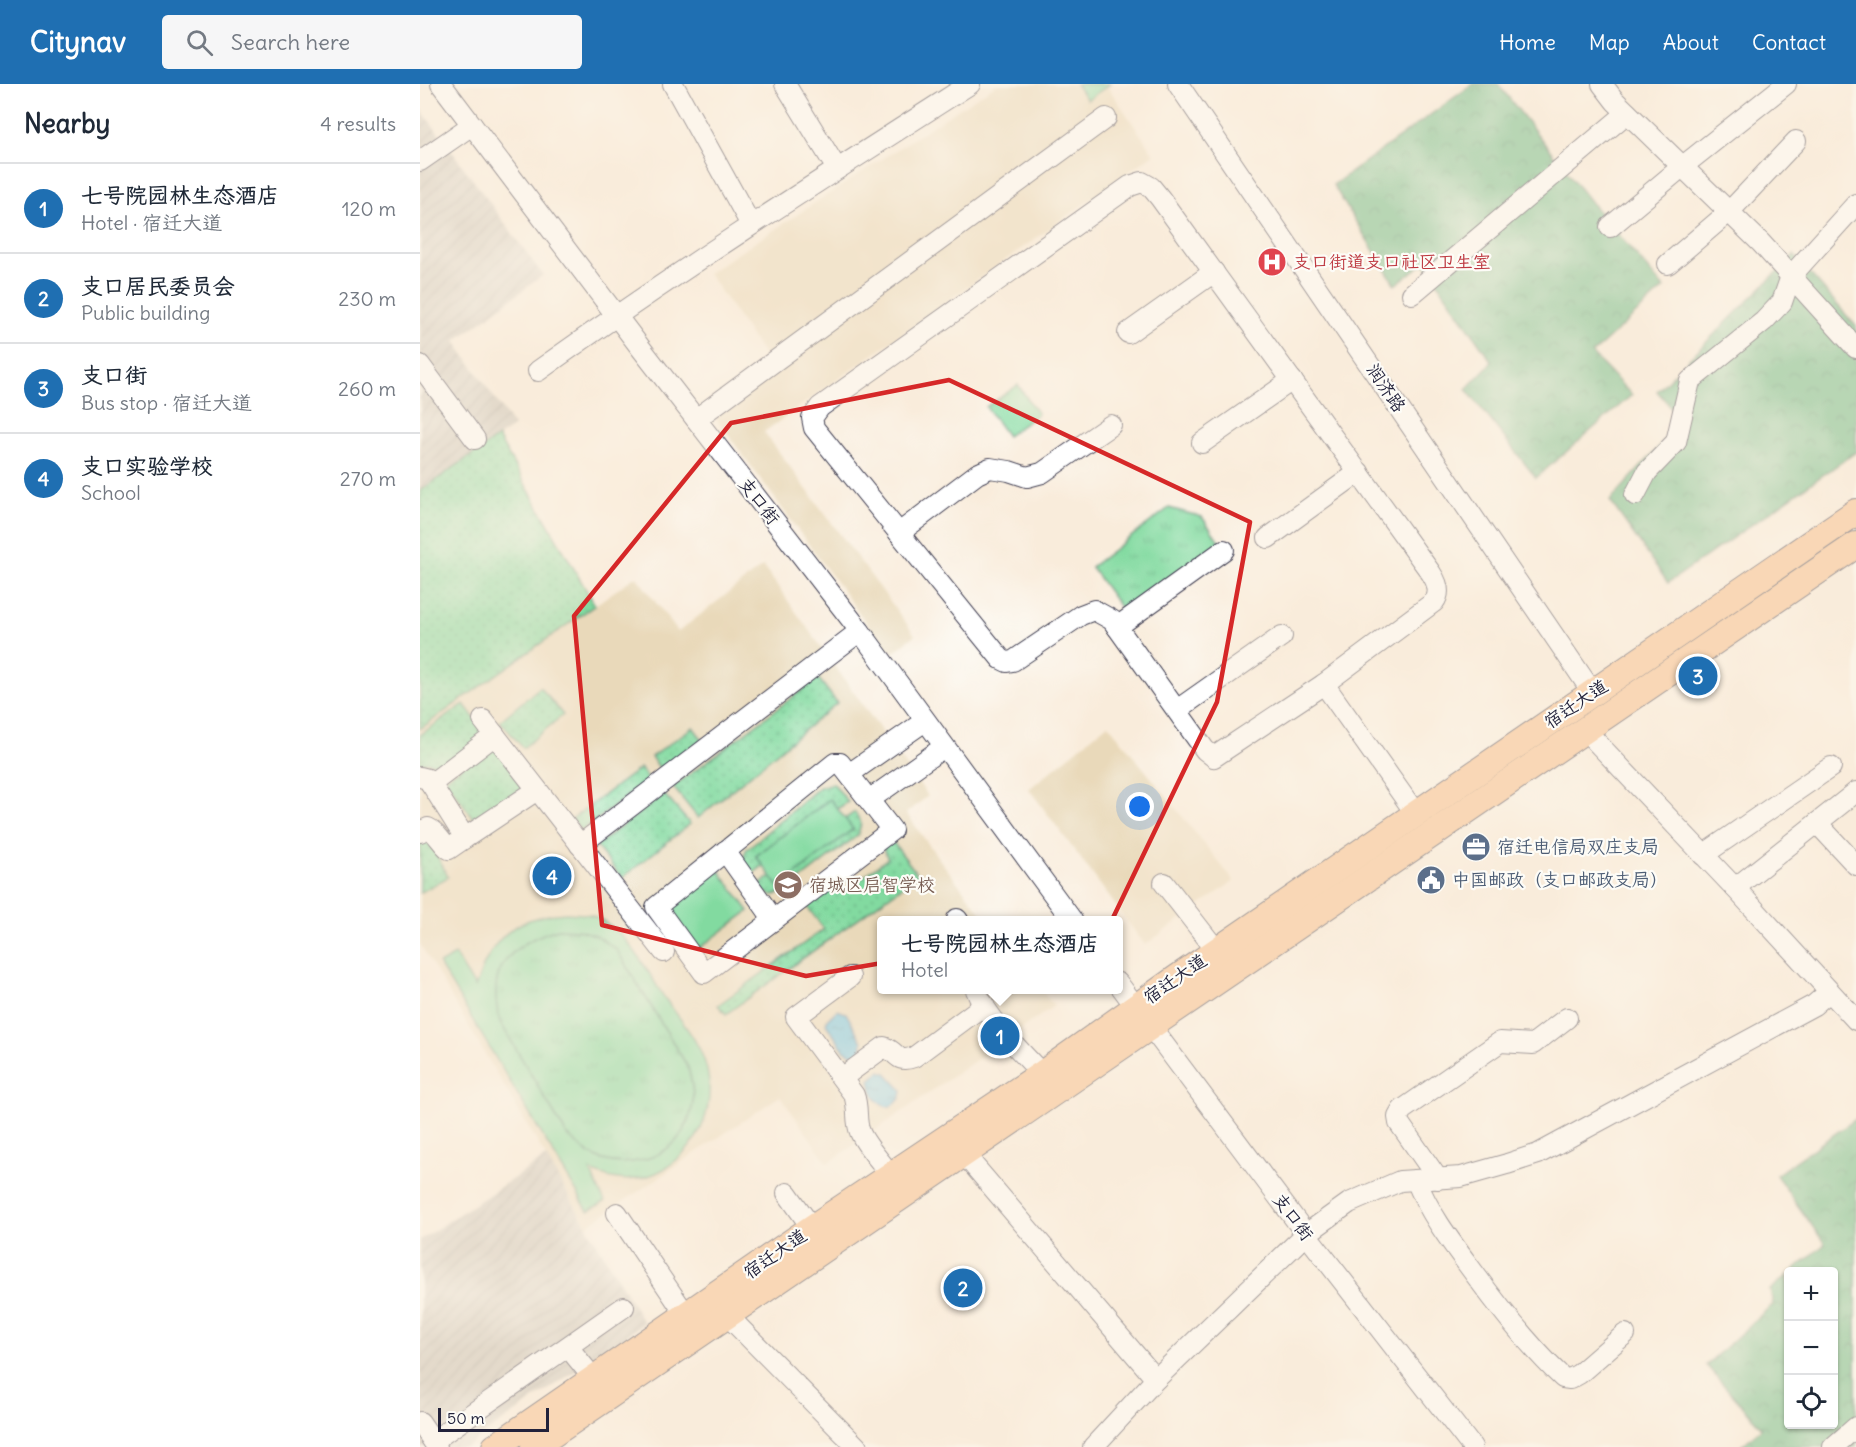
<!DOCTYPE html>
<html lang="en">
<head>
<meta charset="utf-8">
<style>
	:root { --surface:#fff; --page:#f6f6f7; --text:#1f2937; --muted:#747a83; --line:#e0e1e3; --accent:#1f6fb2 }
	body { margin:0; font-family:Delius,"LXGW WenKai TC",sans-serif; background:var(--page); color:var(--text) }
	.controls { position:absolute; right:18px; bottom:18px; display:grid; overflow:hidden; border-radius:6px; box-shadow:0 2px 4px #0004 }
	.controls button { width:54px; height:54px; display:grid; place-items:center; padding:0; border:0; border-bottom:2px solid var(--line); background:var(--surface); color:var(--text); font:30px sans-serif }
	.scale { position:absolute; left:18px; bottom:15px; width:111px; box-sizing:border-box; padding-left:6px; border:3px solid #22223b; border-top:0; font-size:16px; line-height:21px; white-space:nowrap; color:#22223b; -webkit-text-stroke:4px #fdfcf7; paint-order:stroke }
	.you { position:absolute; left:720px; top:723px; width:21px; height:21px; margin:-15px; border:4px solid #fff; border-radius:50%; background:#1a73e8; box-shadow:0 0 0 9px #1a73e833 }
	.badge { display:grid; place-items:center; width:39px; height:39px; border-radius:50%; background:var(--accent); color:#fff; font-size:20px; font-weight:700 }
	.pin { position:absolute; translate:-50% -50%; border:3px solid #fff; box-shadow:0 2px 6px #0006 }
	.popup { position:absolute; left:457px; top:832px; width:246px; height:78px; box-sizing:border-box; display:grid; place-content:center; border-radius:6px; background:var(--surface); filter:drop-shadow(0 2px 4px #0005); font-size:20px; white-space:nowrap; color:var(--muted) }
	.popup b { font-size:22px; color:var(--text) }
	.popup::after { content:''; position:absolute; left:50%; top:100%; margin-left:-12px; border:12px solid transparent; border-top-color:var(--surface) }
	.list { margin:0; padding:0; list-style:none }
	h2 { display:flex; justify-content:space-between; align-items:center; height:78px; margin:0; padding:0 24px; font-size:26px }
	h2 small { font-size:20px; font-weight:400; color:var(--muted) }
	.list li { display:grid; grid-template-columns:39px 1fr auto; gap:18px; align-items:center; box-sizing:border-box; height:90px; padding:0 24px; border-top:2px solid var(--line) }
	.list b { display:block; font-size:22px; white-space:nowrap }
	.list p { margin:0; font-size:20px; white-space:nowrap; color:var(--muted) }
	.list em { font-size:20px; font-style:normal; color:var(--muted) }
	.icon { flex:none; width:33px; height:33px; fill:none; stroke:currentColor; stroke-width:2; stroke-linecap:round; stroke-linejoin:round }
	.map { position:relative; flex:none; width:1436px; height:1363px; overflow:hidden }
	header { display:flex; align-items:center; gap:36px; box-sizing:border-box; height:84px; padding:0 30px; background:var(--accent); color:#fff }
	header strong { font-size:28px }
	nav { display:flex; gap:33px; margin-inline-start:auto; font-size:21px }
	.search { width:420px; height:54px; background:var(--page); display:flex; align-items:center; gap:15px; box-sizing:border-box; padding:0 21px; border-radius:6px; color:var(--muted); font-size:22px }
	main { display:flex }
	aside { flex:1; background:var(--surface) }
	.map>svg:first-child { display:block }
	.built { fill:#e9d9ba }
	.industrial { fill:url(#industrial-furrows) }
	.grass { fill:url(#grass-tufts); stroke:#527e6e; stroke-width:1.5 }
	.forest { fill:url(#forest-crowns); stroke:#466e60; stroke-width:1.5 }
	.garden { fill:url(#garden-dots); stroke:#527e6e; stroke-width:1.5 }
	.pitch { fill:#82daa0; stroke:#527e6e; stroke-width:1.5; fill-rule:evenodd }
	.water { fill:url(#water-ripples); stroke:#42708e; stroke-width:1.5 }
	.lines { fill:none; stroke-linecap:round; stroke-linejoin:round }
	.minor-casing { stroke:#424053; stroke-width:22 }
	.major-casing { stroke:#424053; stroke-width:28 }
	.minor { stroke:#fff; stroke-width:20 }
	.major { stroke:#f8bd89; stroke-width:26 }
	.marked { fill:none; stroke:#d62828; stroke-width:4.5; stroke-linejoin:round }
	.labels { text-anchor:middle; stroke-width:4.5; stroke-linejoin:round; paint-order:stroke }
	.health-label { font-size:18px; fill:#be3a42; stroke:#fdfcf7; text-anchor:start }
	.street-label { font-size:18px; fill:#22223b; stroke:#fdfcf7 }
	.service-label { font-size:18px; fill:#4e5e75; stroke:#fdfcf7; text-anchor:start }
	.education-label { font-size:18px; fill:#785e54; stroke:#fdfcf7; text-anchor:start }
</style>
</head>
<body>
<header>
<strong>Citynav</strong>
<div class="search"><svg class="icon" aria-label="search" viewBox="0 0 24 24"><circle cx="10" cy="10" r="6"/><path d="M15 15l6 6"/></svg>Search here</div>
<nav><a>Home</a><a>Map</a><a>About</a><a>Contact</a></nav>
</header>
<main>
<aside>
<h2>Nearby<small>4 results</small></h2>
<ul class="list">
<li><span class="badge">1</span><div><b>七号院园林生态酒店</b><p>Hotel · 宿迁大道</p></div><em>120 m</em></li>
<li><span class="badge">2</span><div><b>支口居民委员会</b><p>Public building</p></div><em>230 m</em></li>
<li><span class="badge">3</span><div><b>支口街</b><p>Bus stop · 宿迁大道</p></div><em>260 m</em></li>
<li><span class="badge">4</span><div><b>支口实验学校</b><p>School</p></div><em>270 m</em></li>
</ul>
</aside>
<div class="map">
<svg width="1436" height="1363" viewBox="0 0 1436 1363">
	<defs>
		<pattern id="industrial-furrows" width="10" height="10" patternUnits="userSpaceOnUse" patternTransform="scale(1.5)"><rect width="10" height="10" fill="#c9c3b8"/><path d="M-1 1l2-2M0 10L10 0M9 11l2-2" fill="none" stroke="#aca79f"/></pattern>
		<pattern id="grass-tufts" width="24" height="20" patternUnits="userSpaceOnUse" patternTransform="scale(1.5)"><rect width="24" height="20" fill="#82daa0"/><path d="M3 7l-1-3M5 7V3M7 7l1-3M15 17l-1-3M17 17v-4M19 17l1-3" fill="none" stroke="#70bb8b"/></pattern>
		<pattern id="forest-crowns" width="20" height="18" patternUnits="userSpaceOnUse" patternTransform="scale(1.5)"><rect width="20" height="18" fill="#69ba86"/><path d="M2 6a3 3 0 1 1 6 0M12 15a3 3 0 1 1 6 0" fill="none" stroke="#56976f"/></pattern>
		<pattern id="garden-dots" width="8" height="8" patternUnits="userSpaceOnUse" patternTransform="scale(1.5)"><rect width="8" height="8" fill="#82daa0"/><path d="M2 2h.1M6 6h.1" fill="none" stroke="#70bb8b" stroke-width="1.8" stroke-linecap="round"/></pattern>
		<pattern id="water-ripples" width="26" height="14" patternUnits="userSpaceOnUse" patternTransform="scale(1.5)"><rect width="26" height="14" fill="#63bfe1"/><path d="M2 4q2-2 4 0t4 0M15 11q2-2 4 0t4 0" fill="none" stroke="#519bb8"/></pattern>
	</defs>
	<rect width="100%" height="100%" fill="#fdfcf7"/>
	<filter id="ink" filterUnits="userSpaceOnUse"><feTurbulence type="fractalNoise" baseFrequency=".0167" numOctaves="2"/><feDisplacementMap in="SourceGraphic" scale="12" xChannelSelector="R" yChannelSelector="G"/><feConvolveMatrix kernelMatrix="1 2 1 2 8 2 1 2 1" color-interpolation-filters="sRGB"/></filter>
	<filter id="wash" filterUnits="userSpaceOnUse"><feTurbulence type="fractalNoise" baseFrequency=".008" numOctaves="4" result="noise"/><feDisplacementMap in="SourceGraphic" scale="24" xChannelSelector="R" yChannelSelector="G"/><feGaussianBlur stdDeviation="1.35" result="paint"/><feColorMatrix in="noise" values="0 0 0 0 0 0 0 0 0 0 0 0 0 0 0 0 0 1.4 0 .05"/><feComposite in="paint" operator="in"/></filter>
	<g filter="url(#wash)">
		<rect width="100%" height="100%" fill="#f9ecdb"/>
		<g class="built">
			<path d="M577 0H656L667 16 687 2 734 70 344 348 495 551 470 571 292 329 352 283 288 189Z"/>
			<path d="M343 482 508 712 486 729 519 775 567 836H462V906H621L634 922 408 1079 360 1012 167 1142 0 860V645L216 492 258 548Z"/>
			<path d="M688 640 814 797 725 861 609 705Z"/>
		</g>
		<g class="industrial">
			<path d="M0 24 123 191 35 257 94 342 0 407Z"/>
			<path d="M126 1073 224 1239 46 1363H0V1156Z"/>
		</g>
		<g class="grass">
			<path d="M656 0H690L667 16Z"/>
			<path d="M749 424 782 433 802 461 705 530 671 483Z"/>
			<path d="M138 845 158 846 176 851 197 866 268 983C271 995 274 1007 273 1019 271 1033 263 1051 253 1060 236 1076 205 1083 183 1076 169 1072 157 1060 146 1050L80 938C77 927 75 916 76 904 77 871 110 853 138 845Z"/>
		</g>
		<g class="forest">
			<path d="M1053 0H1078L1169 116 1244 204 1172 270 1212 311 1116 394 1046 305 1072 278 1004 179 975 201 913 101Z"/>
			<path d="M1374 171 1436 242V368L1248 499 1190 417 1246 355 1261 335 1237 307Z"/>
			<path d="M1436 1035V1363H1320L1342 1344 1286 1281 1353 1220 1350 1206 1368 1191V1340H1414V1188L1373 1187 1405 1160 1356 1091Z"/>
		</g>
		<g class="garden">
			<path d="M78 353 175 521 0 645V407Z"/>
			<path d="M398 594 417 619 278 734 253 703Z"/>
			<path d="M120 603 143 631 103 664 80 637Z"/>
			<path d="M44 620 67 651 21 685C14 679 9 676 0 680V651Z"/>
			<path d="M273 643 283 656 241 686 231 673Z"/>
			<path d="M75 659 105 703 56 738 25 695Z"/>
			<path d="M220 684 229 696 161 747 152 735Z"/>
			<path d="M413 699 428 718 417 725 410 715 336 772 343 782 332 790 322 778 326 766 400 703Z"/>
			<path d="M244 710 270 740 202 794 176 762Z"/>
			<path d="M435 728 441 739 438 751 365 807C353 813 347 813 339 801L351 793 359 802 433 745 425 735Z"/>
			<path d="M472 757 498 791 306 930 298 921 404 845 386 821 415 799 423 808 468 774 462 763Z"/>
			<path d="M3 758 8 759 12 762 28 793 0 809V759Z"/>
		</g>
		<g class="pitch">
			<path d="M598 301 618 330 587 352 566 323Z"/>
			<path d="M410 715 433 745 359 803 336 772Z"/>
			<path d="M295 781 329 827 274 868 240 822Z"/>
			<path d="M146 829C155 830 165 829 173 832 208 846 225 884 244 913 256 930 271 947 280 966 298 1004 289 1047 259 1074 241 1090 216 1100 192 1094 184 1093 177 1089 170 1087L185 1118 168 1127 19 880 35 871 55 903C59 894 62 882 68 873 85 841 112 831 146 829ZM138 845 158 846 176 851 197 866 268 983C271 994 274 1007 273 1019 271 1033 263 1051 253 1060 236 1076 205 1083 183 1076 169 1072 157 1060 146 1050L80 938C77 927 75 916 76 904 77 871 110 853 138 845Z"/>
		</g>
		<g class="water">
			<path d="M417 926 426 929 442 958 441 967 435 972 424 966 406 940 407 936Z"/>
			<path d="M460 987 466 989 482 1006C482 1016 471 1028 461 1020 454 1015 451 1005 450 996Z"/>
		</g>
	</g>
	<g filter="url(#ink)">
		<g class="lines">
			<g class="minor-casing">
				<g id="minor">
					<path d="M21 0 220 263 440 547 652 836"/>
					<path d="M253 0 331 141"/>
					<path d="M365 0 417 85"/>
					<path d="M758 0 1173 609"/>
					<path d="M1182 0 1195 17 1341 159 1436 264"/>
					<path d="M0 77 52 41"/>
					<path d="M722 98 731 103 740 114 1011 489C1017 498 1021 509 1014 518L904 600 794 673 785 666 692 536 674 526 661 531 593 577 587 578 581 575 394 344 392 334 400 323 710 102Z"/>
					<path d="M1190 143 1263 82 1366 0"/>
					<path d="M1248 180 1310 127 1376 57"/>
					<path d="M992 210 1207 29"/>
					<path d="M708 249 794 188"/>
					<path d="M0 281 55 355"/>
					<path d="M118 287C259 186 405 93 550 0"/>
					<path d="M276 335 686 34"/>
					<path d="M782 359 872 296"/>
					<path d="M1215 411 1227 388 1256 358 1270 297 1344 237 1362 218 1371 192 1436 120"/>
					<path d="M479 449 557 390 570 384 589 387 607 393 622 389 691 341"/>
					<path d="M848 454 939 388"/>
					<path d="M697 543 804 466"/>
					<path d="M904 600 996 730"/>
					<path d="M757 626 862 552"/>
					<path d="M63 636 244 868"/>
					<path d="M1165 646 1315 804 1436 936"/>
					<path d="M415 679H420L472 746 284 889 236 823Z"/>
					<path d="M429 690 505 637"/>
					<path d="M0 693 8 695 45 754 117 706"/>
					<path d="M11 700 75 651"/>
					<path d="M449 716 524 663"/>
					<path d="M1397 739 1436 781"/>
					<path d="M0 748 8 744C17 748 21 759 29 765L45 754"/>
					<path d="M160 761 440 547"/>
					<path d="M305 767 354 836"/>
					<path d="M1283 771 1411 683"/>
					<path d="M744 799 797 867"/>
					<path d="M1315 804 1436 708"/>
					<path d="M537 835 538 836"/>
					<path d="M430 893 376 933 434 1011C439 1024 435 1037 440 1048 445 1061 462 1079 471 1091"/>
					<path d="M698 899 886 1150 1052 1363"/>
					<path d="M556 906C566 933 601 968 622 990"/>
					<path d="M422 994 464 963C478 967 475 980 494 973L564 921"/>
					<path d="M544 1070 736 1295"/>
					<path d="M1018 1095 979 1039 978 1033 982 1026 1080 958 1113 960 1147 934"/>
					<path d="M996 1096C1010 1131 1032 1159 1054 1189 1081 1226 1110 1263 1143 1294L1150 1295 1159 1290 1205 1250"/>
					<path d="M367 1109 392 1144"/>
					<path d="M197 1129 266 1231"/>
					<path d="M307 1231 437 1363"/>
					<path d="M148 1263 174 1295"/>
					<path d="M0 1338 17 1363"/>
					<path d="M13 1357 204 1223"/>
					<path d="M673 1363 736 1295 886 1150 929 1119 980 1097 1041 1093 1087 1080 1118 1070 1394 921 1409 908"/>
					<path d="M1413 1363 1436 1343"/>
				</g>
			</g>
			<g class="major-casing">
				<g id="major">
					<path d="M75 1363 392 1144 622 990 757 894 1436 428"/>
					<path d="M114 1363 1436 461"/>
				</g>
			</g>
			<use href="#minor" class="minor"/>
			<use href="#major" class="major"/>
		</g>
	</g>
	<path d="M0 0H1436V1363H0ZM529 296 830 438 797 618 690 840 386 892 182 841 154 532 311 339Z" fill="#f9ecdb" fill-opacity=".55" fill-rule="evenodd"/>
	<path class="marked" d="M529 296 830 438 797 618 690 840 386 892 182 841 154 532 311 339Z"/>
	<defs>
		<g id="hospital-disc" transform="scale(1.5)"><circle r="9.5" fill="#e0444e" stroke="#fdfcf7"/><path d="M-5-5h3v3.5h4V-5h3V5h-3V1.5h-4V5h-3Z" fill="#fff"/></g>
		<g id="office-disc" transform="scale(1.5)"><circle r="9.5" fill="#5c6f8a" stroke="#fdfcf7"/><path d="M-6-3h4V-5.5h4V-3h4V5H-6ZM-1-4.5V-3h2v-1.5ZM-6 0V1H6V0Z" fill="#fff"/></g>
		<g id="civic-disc" transform="scale(1.5)"><circle r="9.5" fill="#5c6f8a" stroke="#fdfcf7"/><path d="M-.6-6.5H3V-4.5H.6V-3L4-1V1h2V6H-6V1h2V-1L-.6-3ZM-1.2 2.5V6h2.4V2.5Z" fill="#fff"/></g>
		<g id="school-disc" transform="scale(1.5)"><circle r="9.5" fill="#8d6e63" stroke="#fdfcf7"/><path d="M0-5L7-2L0 1L-7-2ZM-4 1L0 2.5L4 1V4Q0 6-4 4Z" fill="#fff"/></g>
	</defs>
	<g fill-rule="evenodd">
		<use href="#hospital-disc" x="852" y="178"/>
		<use href="#office-disc" x="1056" y="763"/>
		<use href="#civic-disc" x="1011" y="796"/>
		<use href="#school-disc" x="368" y="801"/>
	</g>
	<g class="labels">
		<g class="health-label">
			<text x="873" y="184">支口街道支口社区卫生室</text>
		</g>
		<g class="street-label">
			<text transform="translate(966 304) rotate(56)" y="6">润济路</text>
			<text transform="translate(339 417) rotate(52)" y="6">支口街</text>
			<text transform="translate(1156 620) rotate(-34)" y="6">宿迁大道</text>
			<text transform="translate(755 895) rotate(-35)" y="6">宿迁大道</text>
			<text transform="translate(873 1133) rotate(53)" y="6">支口街</text>
			<text transform="translate(355 1170) rotate(-35)" y="6">宿迁大道</text>
		</g>
		<g class="service-label">
			<text x="1077" y="769">宿迁电信局双庄支局</text>
			<text x="1032" y="802">中国邮政（支口邮政支局）</text>
		</g>
		<g class="education-label">
			<text x="389" y="807">宿城区启智学校</text>
		</g>
	</g>
</svg>
<div class="controls">
<button>+</button>
<button>−</button>
<button><svg class="icon" aria-label="locate" viewBox="0 0 24 24"><circle cx="12" cy="12" r="6"/><path d="M12 2v4M12 18v4M2 12h4M18 12h4"/></svg></button>
</div>
<div class="scale">50 m</div>
<div class="you"></div>
<div class="pin badge" style="left:580px;top:952px">1</div>
<div class="popup"><b>七号院园林生态酒店</b>Hotel</div>
<div class="pin badge" style="left:543px;top:1204px">2</div>
<div class="pin badge" style="left:1278px;top:592px">3</div>
<div class="pin badge" style="left:132px;top:792px">4</div>
</div>
</main>
</body>
</html>
